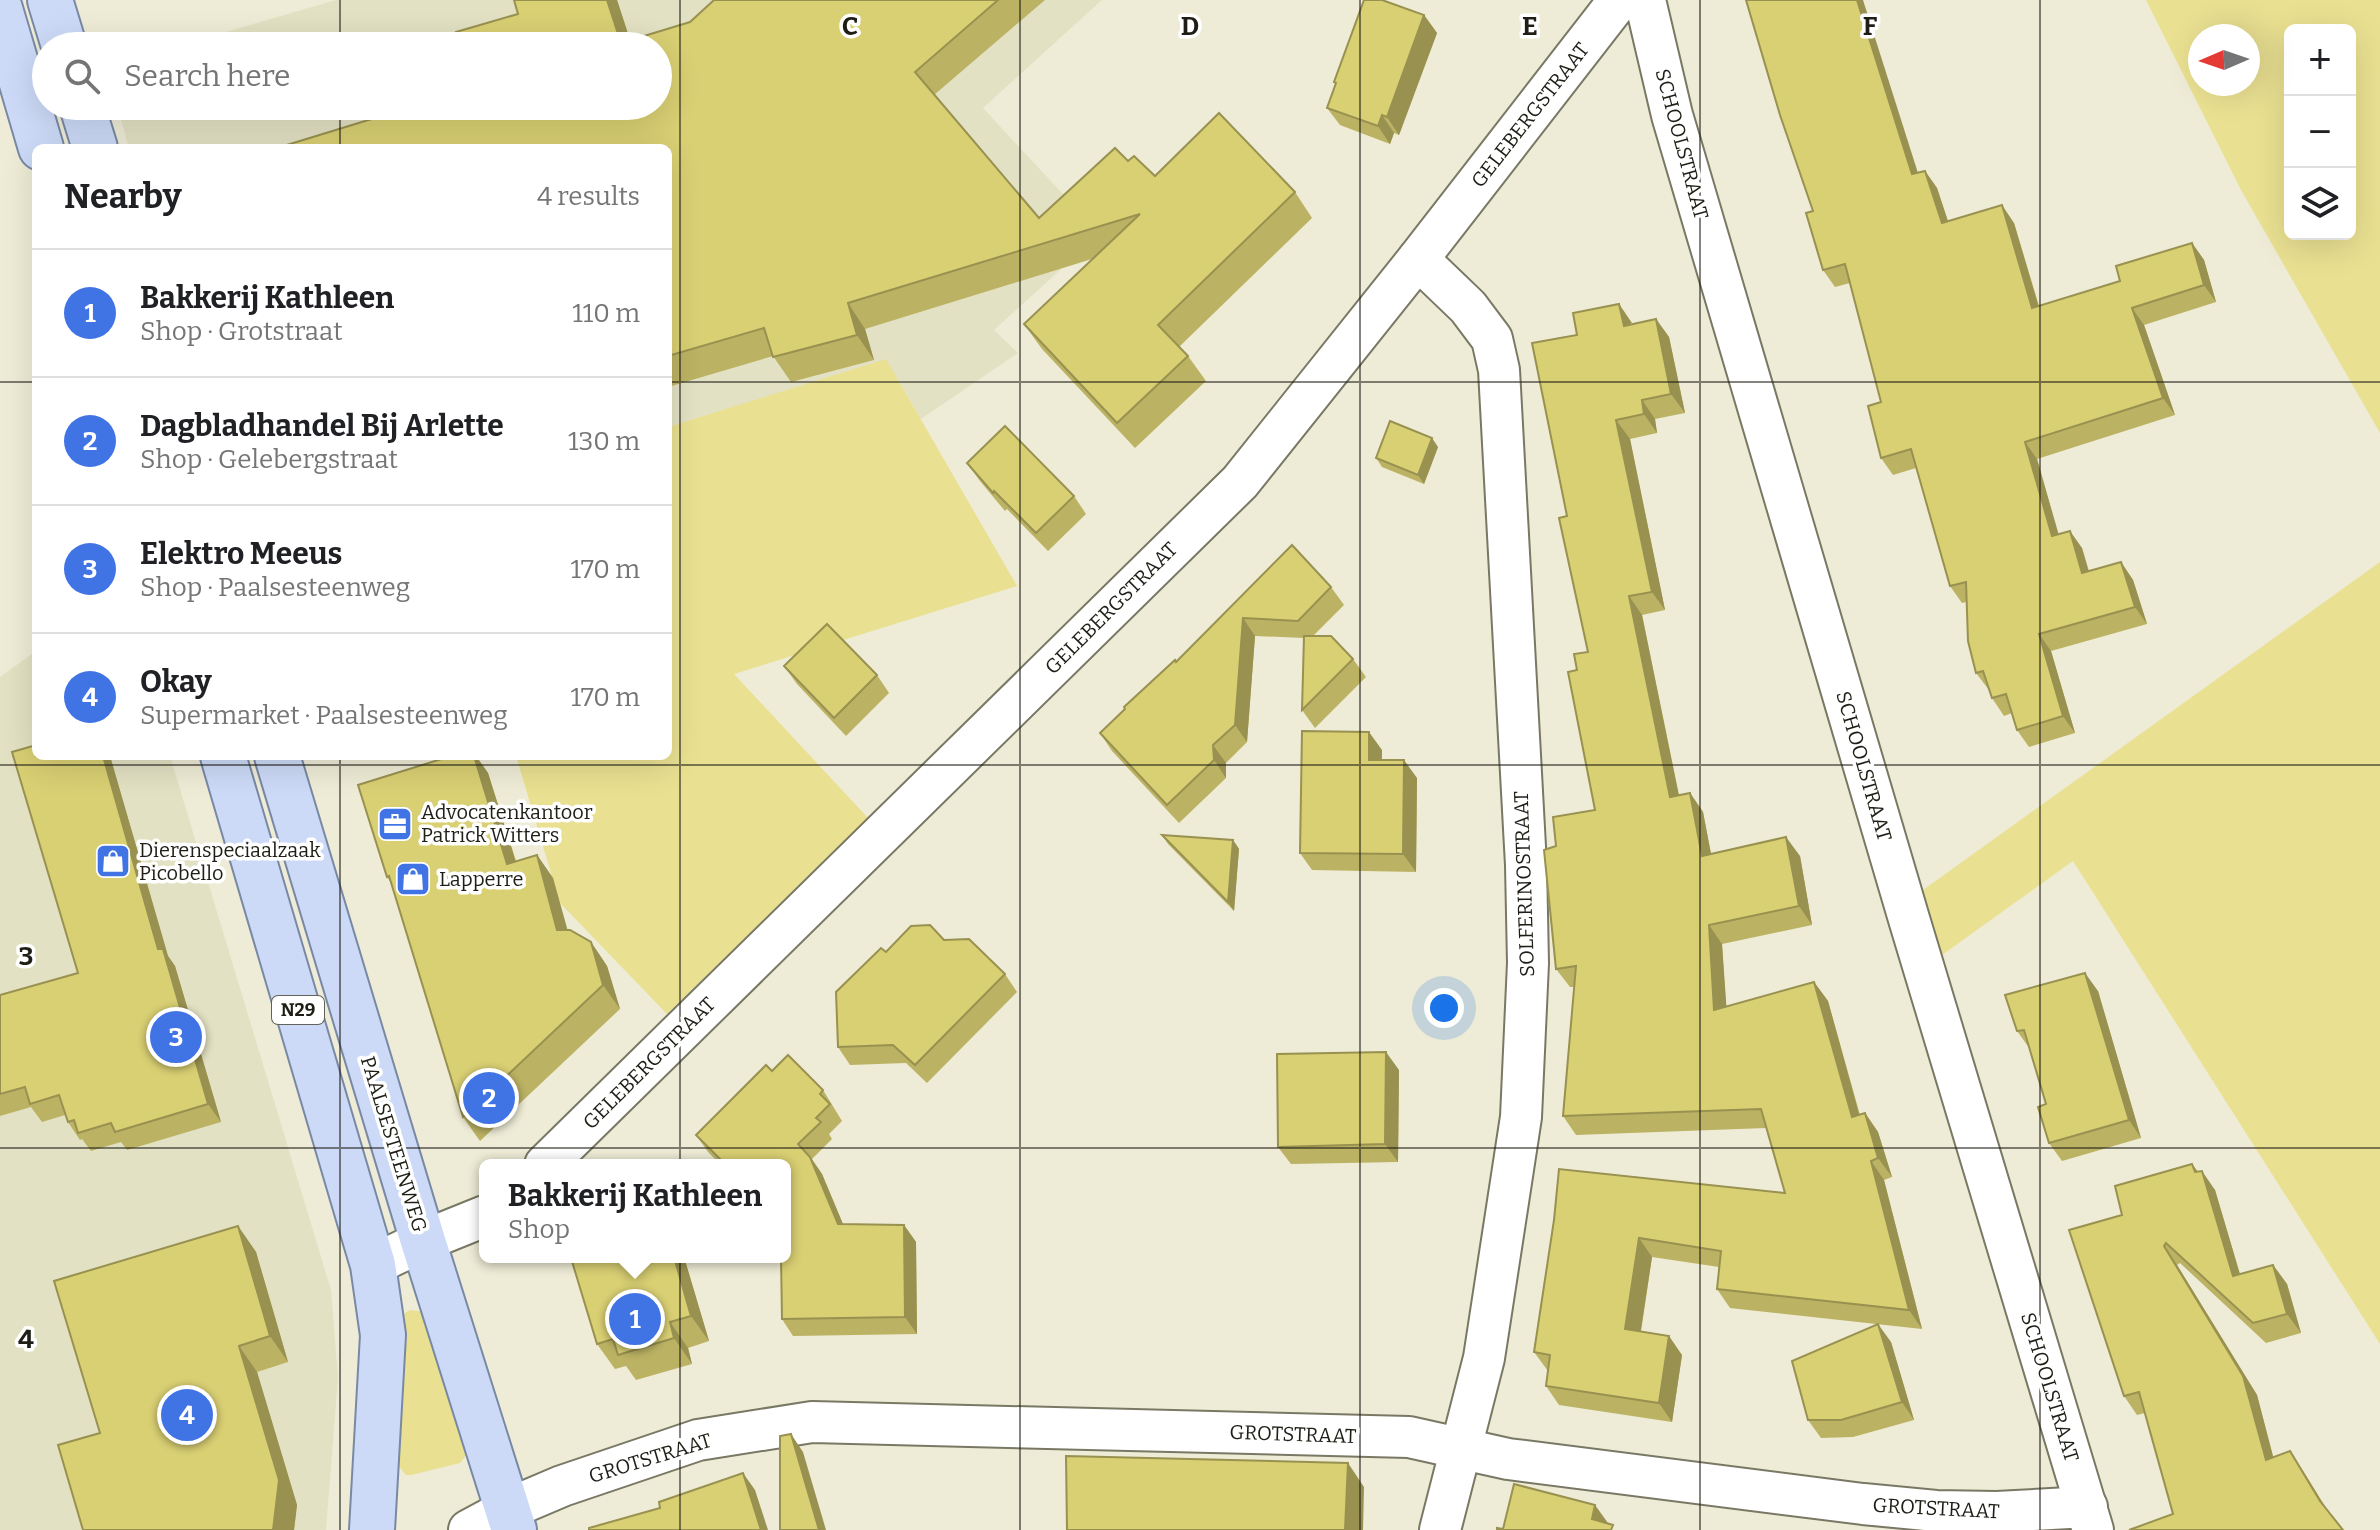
<!DOCTYPE html>
<html lang="en">
<head>
<meta charset="utf-8">
<style>
	:root { --surface:#fff; --page:#f2f2f2; --text:#202124; --muted:#757577; --line:#e0e0e0; --accent:#4074e4 }
	body { margin:0; font-family:Bitter,serif; background:var(--page); color:var(--text) }
	.controls { position:absolute; right:24px; top:24px; display:grid; overflow:hidden; border-radius:12px; box-shadow:0 8px 32px #0002 }
	.controls button { width:72px; height:72px; display:grid; place-items:center; padding:0; border:0; border-bottom:2px solid var(--line); background:var(--surface); color:var(--text); font:40px sans-serif }
	.compass { position:absolute; left:2188px; top:24px; width:72px; height:72px; border-radius:50%; background:var(--surface); box-shadow:0 8px 32px #0002; rotate:268deg }
	.you { position:absolute; left:1444px; top:1008px; width:28px; height:28px; margin:-20px; border:6px solid #fff; border-radius:50%; background:#1a73e8; box-shadow:0 0 0 12px #1a73e833 }
	.badge { display:grid; place-items:center; width:52px; height:52px; border-radius:50%; background:var(--accent); color:#fff; font-size:26px; font-weight:700 }
	.pin { position:absolute; translate:-50% -50%; border:4px solid #fff; box-shadow:0 2px 8px #0006 }
	.popup { position:absolute; left:479px; top:1159px; width:312px; height:104px; box-sizing:border-box; display:grid; place-content:center; border-radius:12px; background:var(--surface); filter:drop-shadow(0 2px 6px #0005); font-size:26px; white-space:nowrap; color:var(--muted) }
	.popup b { font-size:30px; color:var(--text) }
	.popup::after { content:''; position:absolute; left:50%; top:100%; margin-left:-16px; border:16px solid transparent; border-top-color:var(--surface) }
	.list { margin:0; padding:0; list-style:none }
	h2 { display:flex; justify-content:space-between; align-items:center; height:104px; margin:0; padding:0 32px; font-size:34px }
	h2 small { font-size:26px; font-weight:400; color:var(--muted) }
	.list li { display:grid; grid-template-columns:52px 1fr auto; gap:24px; align-items:center; box-sizing:border-box; height:128px; padding:0 32px; border-top:2px solid var(--line) }
	.list b { display:block; font-size:30px; white-space:nowrap }
	.list p { margin:0; font-size:26px; white-space:nowrap; color:var(--muted) }
	.list em { font-size:26px; font-style:normal; color:var(--muted) }
	.icon { flex:none; width:44px; height:44px; fill:none; stroke:currentColor; stroke-width:2; stroke-linecap:round; stroke-linejoin:round }
	.map { position:relative; flex:none; width:2380px; height:1530px; overflow:hidden }
	.search { position:absolute; background:var(--surface); box-shadow:0 8px 32px #0002; left:32px; top:32px; width:640px; height:88px; display:flex; align-items:center; gap:20px; box-sizing:border-box; padding:0 28px; border-radius:44px; color:var(--muted); font-size:30px }
	.panel { position:absolute; background:var(--surface); box-shadow:0 8px 32px #0002; left:32px; top:144px; width:640px; height:616px; border-radius:12px }
	.map>svg:first-child { display:block }
	.built { fill:#e3e1c3 }
	.green { fill:#e9e091; fill-rule:evenodd }
	.lines { fill:none; stroke-linecap:round; stroke-linejoin:round }
	.minor-casing { stroke:#797864; stroke-width:44 }
	.primary-casing { stroke:#7989a4; stroke-width:48 }
	.minor { stroke:#fff; stroke-width:40 }
	.primary { stroke:#ccdaf7; stroke-width:44 }
	.wall { fill:#bbb263 }
	.shaded-wall { fill:#989150 }
	.building { fill:#d9cf73; stroke:#989150; stroke-width:2 }
	.grid { fill:none; stroke:#1f1e16; stroke-width:2; stroke-opacity:0.55 }
	.labels { text-anchor:middle; stroke-width:7; stroke-linejoin:round; paint-order:stroke }
	.shield { fill:#fff; stroke:#62625c; stroke-width:2 }
	.shield-label { font-size:18px; font-weight:bold; fill:#1f1e16 }
	.street-label { font-size:20px; fill:#1f1e16; stroke:#fff }
	.poi-label { font-size:20px; fill:#1f1e16; stroke:#fff; text-anchor:start }
	.grid-label { font-size:26px; text-anchor:middle; font-weight:bold; fill:#1f1e16; stroke:#fff; stroke-width:7; stroke-linejoin:round; paint-order:stroke }
</style>
</head>
<body>
<div class="map">
<svg width="2380" height="1530" viewBox="0 0 2380 1530">
	<rect width="100%" height="100%" fill="#eeecd6"/>
	<g class="built">
		<path d="M336 0H1102L983 108 1100 234 994 330 1018 353 921 419 886 360 668 427V148H129L117 106H658V46H178Z"/>
		<path d="M36 651V756H170L331 1290 338 1378 326 1530H0V677Z"/>
	</g>
	<g class="green">
		<path d="M2146 0H2380V433L2241 190ZM2350 30V234H2290V30ZM2200 36H2248V84H2200Z"/>
		<path d="M886 359 1017 586 734 674 868 818 667 1014 560 903 516 756H668V427Z"/>
		<path d="M2380 562V1344L2073 861 1942 955 1923 890Z"/>
		<path d="M410 1310 426 1312 470 1450 460 1463 411 1475H406L398 1465 400 1325 405 1313Z"/>
	</g>
	<g class="lines">
		<g class="minor-casing">
			<g id="minor">
				<path d="M1645 0 1672 115 1909 919 2093 1530"/>
				<path d="M1418 259 1468 307 1492 339 1499 370 1526 865 1528 963 1521 1117 1484 1358 1440 1530"/>
				<path d="M545 1165 1240 482 1418 259 1619 0"/>
				<path d="M373 1265 423 1241 485 1216"/>
				<path d="M469 1530 508 1509 562 1486 698 1440 812 1422 1409 1437 1508 1459 1863 1504 1936 1511 1997 1512 2087 1507"/>
			</g>
		</g>
		<g class="primary-casing">
			<g id="primary">
				<path d="M50 0 64 46"/>
				<path d="M0 9 41 148"/>
				<path d="M82 106 95 148"/>
				<path d="M223 756 373 1265 383 1335 372 1530"/>
				<path d="M277 756 423 1241 514 1530"/>
			</g>
		</g>
		<use href="#minor" class="minor"/>
		<use href="#primary" class="primary"/>
	</g>
	<g class="wall">
		<path d="M514 0H617L630 40 690 22 714 0H1045L934 95 1039 218 1128 161 1155 176 1295 192 1312 218 1179 347 1188 356 1206 381 1135 448 1042 349 1024 324 1092 259 865 329 874 360 791 382 773 356 668 387V148L658 106 460 46 518 14Z"/>
		<path d="M1424 15 1437 33 1399 135 1394 133 1390 144 1340 125 1327 108 1336 85 1334 82Z"/>
		<path d="M1925 171 1937 188 1948 221 2014 223 2039 306 2120 281 2192 243 2204 260 2216 302 2144 325 2175 415 2037 459 2058 534 2082 548 2089 571 2121 562 2133 580 2147 624 2051 651 2075 733 2029 747 2017 730 2012 713 2004 716 1992 698 1989 690 1976 673 1966 602 1962 603 1950 586 1916 468 1893 475 1881 458V402L1850 283 1835 287 1823 270 1813 211Z"/>
		<path d="M1656 319 1669 337 1685 413 1655 419 1657 433 1630 439 1665 610 1642 615 1679 795 1690 793 1703 812 1711 854 1800 856 1812 925 1722 944 1726 1007 1814 982 1828 1001 1860 1115 1865 1113 1878 1132 1892 1177 1884 1180 1922 1329 1730 1308 1717 1289 1719 1267 1652 1257 1641 1332 1682 1355 1672 1422 1559 1405 1546 1386 1548 1371 1534 1352 1554 1220 1785 1193 1766 1128 1576 1135 1563 1116 1575 987H1570L1556 969V846L1595 810 1577 670 1588 652 1567 516 1577 335Z"/>
		<path d="M1438 447 1424 484 1382 467 1376 458Z"/>
		<path d="M967 463 1074 496 1086 514 1048 551 1007 509 1005 511 980 481Z"/>
		<path d="M1292 545 1331 587 1344 605 1313 636 1353 659 1366 677 1315 728 1302 710 1304 638 1255 636 1247 742 1226 763V778L1179 823 1112 751 1100 733 1176 662Z"/>
		<path d="M784 666 877 675 889 693 846 736 797 684Z"/>
		<path d="M1382 750V760L1417 778 1416 872 1312 870 1300 853Z"/>
		<path d="M36 756H110L168 956 175 966 221 1122 127 1150 121 1142 91 1151 82 1139 80 1140 68 1122 65 1115 42 1122 31 1107 0 1116V995L78 973Z"/>
		<path d="M451 756H476L488 773 516 861 537 855 553 878 567 930 591 942 607 966 620 1009 480 1141 463 1117 392 884 387 877Z"/>
		<path d="M1162 835 1233 840 1239 849 1234 911 1168 844Z"/>
		<path d="M944 940 1005 974 1017 992 927 1083 906 1063 850 1065 838 1047 886 952Z"/>
		<path d="M2098 991 2141 1138 2062 1161 2049 1143 2046 1104 2030 1049 2017 1031Z"/>
		<path d="M1399 1070 1398 1162 1291 1164 1278 1147Z"/>
		<path d="M772 1071 823 1090 842 1121 829 1134 832 1139 812 1159 822 1174 843 1224 904 1225 916 1242 917 1334 793 1336 782 1319 785 1165H721L708 1152 696 1135Z"/>
		<path d="M2192 1164 2198 1172 2215 1190 2240 1274 2273 1265 2287 1284 2301 1333 2266 1343 2180 1263 2177 1265 2257 1395 2273 1457 2303 1471 2328 1511 2173 1514 2145 1413 2137 1415 2124 1396 2122 1215Z"/>
		<path d="M238 1226 256 1252 288 1362 257 1372 297 1505 294 1530H83L100 1433Z"/>
		<path d="M684 1257 709 1341 688 1348 692 1364 636 1380 626 1366 615 1369 597 1344Z"/>
		<path d="M1891 1342 1914 1420 1853 1437 1821 1438 1808 1420Z"/>
	</g>
	<g class="shaded-wall">
		<path d="M607 0H617L632 46 621 43Z"/>
		<path d="M1857 0H1863L1924 192 1912 174Z"/>
		<path d="M1424 15 1437 33 1399 135 1387 117Z"/>
		<path d="M1382 115 1394 133 1390 144 1378 126Z"/>
		<path d="M1925 171 1937 188 1954 240 1942 223Z"/>
		<path d="M2002 205 2014 223 2044 325 2032 308Z"/>
		<path d="M2192 243 2204 260 2216 302 2204 285Z"/>
		<path d="M848 303 865 329 874 360 857 335Z"/>
		<path d="M1619 304 1632 323 1624 326Z"/>
		<path d="M2132 308 2144 325 2175 415 2163 398Z"/>
		<path d="M1656 319 1669 337 1685 413 1671 394Z"/>
		<path d="M1642 400 1655 419 1657 433 1644 414Z"/>
		<path d="M1616 420 1630 439 1665 610 1652 592Z"/>
		<path d="M1432 438 1438 447 1424 484 1418 475Z"/>
		<path d="M2025 442 2037 459 2064 553 2052 536Z"/>
		<path d="M2070 531 2082 548 2094 591 2082 573Z"/>
		<path d="M2121 562 2133 580 2147 624 2135 607Z"/>
		<path d="M1629 596 1642 615 1683 816 1670 797Z"/>
		<path d="M1243 618 1255 636 1247 742 1235 725Z"/>
		<path d="M2039 634 2051 651 2075 733 2063 716Z"/>
		<path d="M1369 732 1382 750 1381 777 1369 760Z"/>
		<path d="M1213 745 1226 763V778L1214 760Z"/>
		<path d="M103 756H110L168 956 175 966 221 1122 208 1104 158 949Z"/>
		<path d="M474 756H476L488 773 524 888 507 864Z"/>
		<path d="M1404 760 1417 778 1416 872 1403 854Z"/>
		<path d="M1690 793 1703 812 1715 875 1702 856Z"/>
		<path d="M1786 837 1800 856 1812 925 1799 906Z"/>
		<path d="M1233 840 1239 849 1234 911 1228 902Z"/>
		<path d="M537 855 553 878 574 953 557 930Z"/>
		<path d="M1709 925 1722 944 1728 1029 1714 1010Z"/>
		<path d="M591 942 607 966 620 1009 603 985Z"/>
		<path d="M2085 973 2098 991 2141 1138 2129 1120Z"/>
		<path d="M1814 982 1828 1001 1865 1136 1852 1117Z"/>
		<path d="M1386 1052 1399 1070 1398 1162 1385 1144Z"/>
		<path d="M1865 1113 1878 1132 1892 1177 1878 1158Z"/>
		<path d="M810 1157 822 1174 850 1241 838 1224Z"/>
		<path d="M1871 1161 1884 1180 1922 1329 1909 1310Z"/>
		<path d="M2192 1164 2205 1182 2202 1171 2215 1190 2246 1295 2233 1276Z"/>
		<path d="M904 1225 916 1242 917 1334 905 1317Z"/>
		<path d="M238 1226 256 1252 288 1362 270 1336Z"/>
		<path d="M1639 1238 1652 1257 1638 1348 1625 1329Z"/>
		<path d="M2164 1246 2177 1265 2257 1395 2279 1479 2266 1460Z"/>
		<path d="M674 1257H684L709 1341 691 1316Z"/>
		<path d="M2273 1265 2287 1284 2301 1333 2287 1314Z"/>
		<path d="M670 1322 688 1348 692 1364 674 1338Z"/>
		<path d="M1878 1324 1891 1342 1914 1420 1902 1402Z"/>
		<path d="M1669 1336 1682 1355 1672 1422 1659 1403Z"/>
		<path d="M239 1346 257 1372 297 1505 294 1530H273Z"/>
		<path d="M791 1434 803 1452 826 1530H819Z"/>
		<path d="M2290 1451 2303 1471 2333 1520 2320 1501Z"/>
		<path d="M1348 1463 1364 1487 1363 1530H1345Z"/>
		<path d="M743 1473 755 1490 768 1530H761Z"/>
		<path d="M1595 1505 1608 1523 1592 1519Z"/>
	</g>
	<g class="building">
		<path d="M514 0H607L621 43 690 22 714 0H998L915 72 1039 218 1115 148 1128 161 1134 156 1155 176 1219 113 1295 192 1158 325 1188 356 1117 423 1024 324 1140 214 848 303 857 335 773 357 764 328 668 356V148H277L414 106H658V46H460L456 32 518 14Z"/>
		<path d="M1364 0H1382L1424 15 1387 117 1382 115 1378 126 1327 108 1336 83 1334 82Z"/>
		<path d="M1746 0H1857L1912 174 1925 171 1942 223 2002 205 2032 308 2120 281 2116 266 2192 243 2204 285 2132 308 2163 398 2025 442 2052 536 2070 531 2082 573 2121 562 2135 607 2039 634 2063 716 2017 730 2006 694 1992 698 1983 671 1976 673 1968 641 1966 582 1950 586 1911 449 1881 458 1868 406 1881 402 1845 264 1823 270 1806 213 1813 211 1780 115Z"/>
		<path d="M1619 304 1624 326 1656 319 1671 394 1642 400 1644 414 1616 420 1652 592 1629 596 1670 797 1690 793 1702 856 1786 837 1799 906 1709 925 1714 1010 1814 982 1852 1117 1865 1113 1878 1158 1871 1161 1909 1310 1717 1289 1721 1251 1639 1238 1625 1329 1669 1336 1659 1403 1546 1386 1550 1355 1534 1352 1554 1220 1559 1169 1785 1193 1761 1109 1563 1116 1576 966 1556 969 1544 850 1556 846 1553 817 1595 810 1568 672 1577 670 1574 654 1588 652 1559 518 1567 516 1532 343 1577 335 1573 313Z"/>
		<path d="M1390 421 1432 438 1418 475 1376 458Z"/>
		<path d="M1005 426 1074 496 1036 533 994 491 993 493 967 463Z"/>
		<path d="M1292 545 1331 587 1298 621 1243 618 1235 725 1213 745 1214 760 1167 805 1100 733 1125 709 1124 707 1175 660 1176 662Z"/>
		<path d="M827 624 877 675 834 718 784 666Z"/>
		<path d="M1304 636H1331L1353 659 1302 710Z"/>
		<path d="M1302 731 1369 732V760H1404L1403 854 1300 853Z"/>
		<path d="M36 745V756H103L158 949H163L208 1104 115 1132 111 1123 78 1133 74 1120 68 1122 59 1095 30 1104 25 1087 0 1094V995L78 973 12 752Z"/>
		<path d="M451 756H474L507 864 537 855 557 930H570L591 942 603 985 463 1117 389 876 387 877 358 785Z"/>
		<path d="M1162 835 1233 840 1228 902Z"/>
		<path d="M930 925 944 940 969 939 1005 974 915 1065 893 1045 838 1047 836 992 881 948 886 952 911 926Z"/>
		<path d="M2085 973 2129 1120 2049 1143 2038 1107 2046 1104 2024 1030 2017 1031 2005 995Z"/>
		<path d="M1386 1052 1385 1144 1278 1147 1277 1054Z"/>
		<path d="M788 1055 823 1090 820 1094 830 1104 816 1118 821 1122 798 1144 810 1157 838 1224 904 1225 905 1317 782 1319 781 1257H785V1165H726L696 1135 766 1065 772 1071Z"/>
		<path d="M2192 1164 2195 1172 2202 1171 2233 1276 2273 1265 2287 1314 2253 1323 2166 1243 2164 1246 2243 1376 2266 1460 2290 1451 2320 1501 2343 1530H2129L2173 1514 2139 1392 2124 1396 2069 1230 2122 1215 2115 1186Z"/>
		<path d="M238 1226 270 1336 239 1346 279 1480 273 1530H83L58 1445 100 1433 54 1281Z"/>
		<path d="M575 1257H674L691 1316 670 1322 674 1338 618 1355 613 1339 597 1344 571 1258Z"/>
		<path d="M1878 1324 1902 1402 1841 1420H1808L1792 1361Z"/>
		<path d="M791 1434 819 1530H780V1436Z"/>
		<path d="M1066 1456 1348 1463 1345 1530H1067Z"/>
		<path d="M743 1473 761 1530H589V1528L660 1508 659 1502Z"/>
		<path d="M1514 1484 1595 1505 1592 1519 1613 1525 1611 1530H1497V1528L1503 1529Z"/>
	</g>
	<path class="grid" d="M340 0V46M680 0V1530M1020 0V1530M1360 0V1530M1700 0V1530M2040 0V1530M340 106V148M0 382H36M668 382H2380M340 756V1530M0 765H2380M0 1148H2380"/>
	<defs>
		<g id="office-square" transform="scale(1.8)"><rect x="-9" y="-9" width="18" height="18" rx="4" fill="#4074e4" stroke="#fff"/><path d="M-6-3h4V-5.5h4V-3h4V5H-6ZM-1-4.5V-3h2v-1.5ZM-6 0V1H6V0Z" fill="#fff"/></g>
		<g id="shop-square" transform="scale(1.8)"><rect x="-9" y="-9" width="18" height="18" rx="4" fill="#4074e4" stroke="#fff"/><path d="M-5-2.5h2.3a2.7 3.5 0 0 1 5.4 0H5L5.5 6h-11ZM-1.5-2.5h3a1.5 2.3 0 0 0-3 0Z" fill="#fff"/></g>
	</defs>
	<g fill-rule="evenodd">
		<use href="#office-square" x="395" y="824"/>
		<use href="#shop-square" x="113" y="861"/>
		<use href="#shop-square" x="413" y="879"/>
	</g>
	<g class="labels">
		<rect class="shield" x="272" y="996" width="52" height="28" rx="6"/>
		<g class="shield-label">
			<text x="298" y="1016">N29</text>
		</g>
		<g class="street-label">
			<text transform="translate(1530 115) rotate(-52)" y="7">GELEBERGSTRAAT</text>
			<text transform="translate(1682 144) rotate(75)" y="7">SCHOOLSTRAAT</text>
			<text transform="translate(1111 608) rotate(-45)" y="7">GELEBERGSTRAAT</text>
			<text transform="translate(1864 766) rotate(74)" y="7">SCHOOLSTRAAT</text>
			<text transform="translate(1524 884) rotate(-92)" y="7">SOLFERINOSTRAAT</text>
			<text transform="translate(649 1063) rotate(-45)" y="7">GELEBERGSTRAAT</text>
			<text transform="translate(394 1144) rotate(73)" y="7">PAALSESTEENWEG</text>
			<text transform="translate(2050 1387) rotate(73)" y="7">SCHOOLSTRAAT</text>
			<text transform="translate(1293 1434) rotate(2)" y="7">GROTSTRAAT</text>
			<text transform="translate(650 1458) rotate(-17)" y="7">GROTSTRAAT</text>
			<text transform="translate(1936 1508) rotate(3)" y="7">GROTSTRAAT</text>
		</g>
		<g class="poi-label">
			<text x="421" y="819">Advocatenkantoor<tspan x="421" dy="23">Patrick Witters</tspan></text>
			<text x="139" y="857">Dierenspeciaalzaak<tspan x="139" dy="23">Picobello</tspan></text>
			<text x="439" y="886">Lapperre</text>
		</g>
	</g>
	<g class="grid-label">
		<text x="850" y="35">C</text>
		<text x="1190" y="35">D</text>
		<text x="1530" y="35">E</text>
		<text x="1870" y="35">F</text>
		<text x="26" y="965">3</text>
		<text x="26" y="1348">4</text>
	</g>
</svg>
<div class="controls">
<button>+</button>
<button>−</button>
<button><svg class="icon" aria-label="layers" viewBox="0 0 24 24"><path d="M12 4l9 5-9 5-9-5zM3 14l9 5 9-5"/></svg></button>
</div>
<svg class="compass" viewBox="-18 -18 36 36"><path d="M0-13l5 13h-10z" fill="#e53935"/><path d="M0 13l5-13h-10z" fill="#757577"/></svg>
<div class="you"></div>
<div class="pin badge" style="left:635px;top:1319px">1</div>
<div class="popup"><b>Bakkerij Kathleen</b>Shop</div>
<div class="pin badge" style="left:489px;top:1098px">2</div>
<div class="pin badge" style="left:176px;top:1037px">3</div>
<div class="pin badge" style="left:187px;top:1415px">4</div>
<div class="search"><svg class="icon" aria-label="search" viewBox="0 0 24 24"><circle cx="10" cy="10" r="6"/><path d="M15 15l6 6"/></svg>Search here</div>
<section class="panel">
<h2>Nearby<small>4 results</small></h2>
<ul class="list">
<li><span class="badge">1</span><div><b>Bakkerij Kathleen</b><p>Shop · Grotstraat</p></div><em>110 m</em></li>
<li><span class="badge">2</span><div><b>Dagbladhandel Bij Arlette</b><p>Shop · Gelebergstraat</p></div><em>130 m</em></li>
<li><span class="badge">3</span><div><b>Elektro Meeus</b><p>Shop · Paalsesteenweg</p></div><em>170 m</em></li>
<li><span class="badge">4</span><div><b>Okay</b><p>Supermarket · Paalsesteenweg</p></div><em>170 m</em></li>
</ul>
</section>
</div>
</body>
</html>
